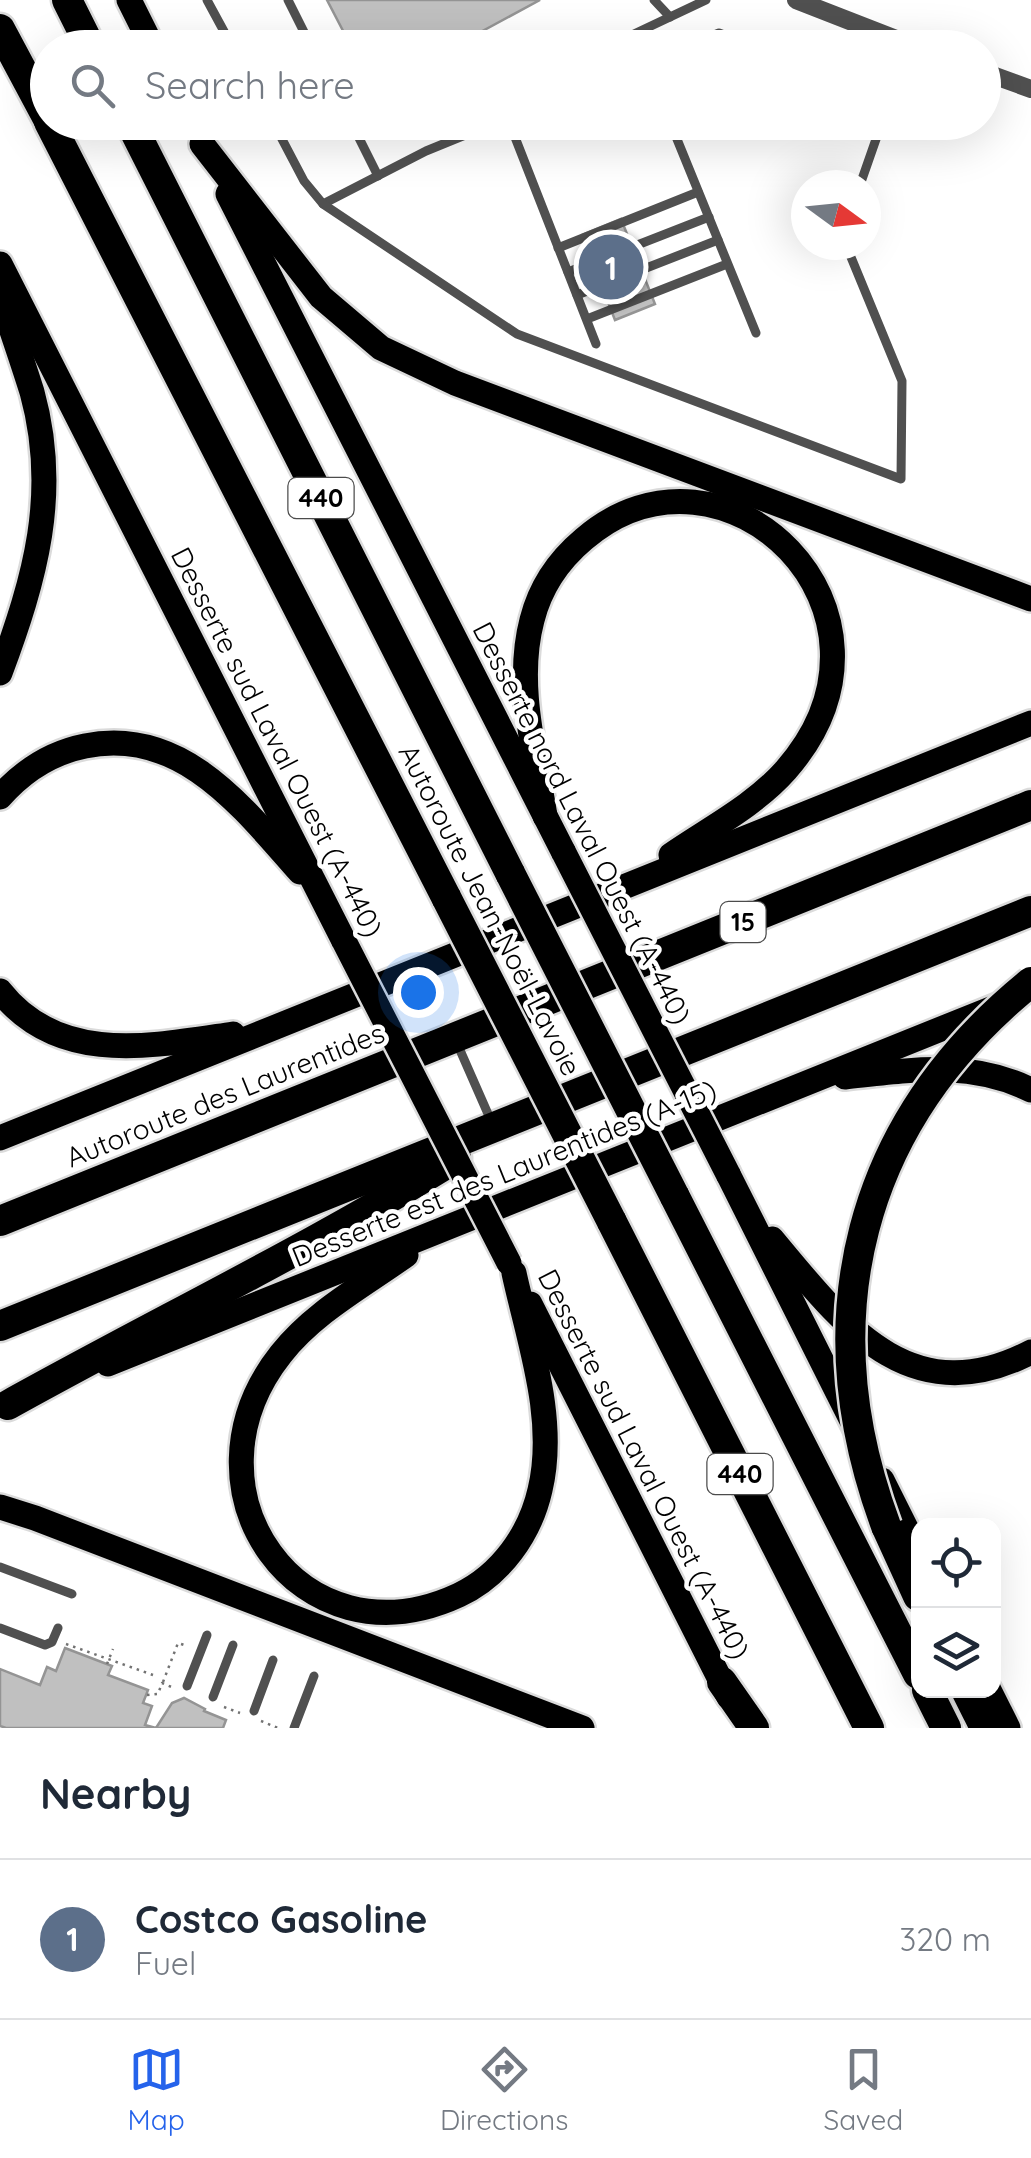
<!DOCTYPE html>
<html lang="en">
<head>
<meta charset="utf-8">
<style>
	:root { --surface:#fff; --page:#f6f6f7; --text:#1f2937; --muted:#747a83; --line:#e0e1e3; --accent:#2563eb }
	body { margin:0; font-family:Quicksand,sans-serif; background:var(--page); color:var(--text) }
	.controls { position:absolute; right:30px; bottom:30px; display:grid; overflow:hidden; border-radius:20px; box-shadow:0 10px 40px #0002 }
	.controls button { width:90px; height:90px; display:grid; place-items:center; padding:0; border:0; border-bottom:2px solid var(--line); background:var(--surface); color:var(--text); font:50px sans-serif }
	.compass { position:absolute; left:791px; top:170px; width:90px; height:90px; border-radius:50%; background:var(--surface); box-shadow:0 10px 40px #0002; rotate:105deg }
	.you { position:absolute; left:418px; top:992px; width:35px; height:35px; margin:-25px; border:8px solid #fff; border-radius:50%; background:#1a73e8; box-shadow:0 0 0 15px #1a73e833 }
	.badge { display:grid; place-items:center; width:65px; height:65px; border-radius:50%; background:var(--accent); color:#fff; font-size:32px; font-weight:700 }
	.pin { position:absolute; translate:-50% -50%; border:5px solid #fff; box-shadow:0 2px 10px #0006 }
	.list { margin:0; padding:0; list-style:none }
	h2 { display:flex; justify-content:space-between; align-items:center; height:130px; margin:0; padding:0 40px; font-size:42px }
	h2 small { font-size:32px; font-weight:400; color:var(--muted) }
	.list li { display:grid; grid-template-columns:65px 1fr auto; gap:30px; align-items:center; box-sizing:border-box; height:160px; padding:0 40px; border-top:2px solid var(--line) }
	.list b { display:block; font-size:38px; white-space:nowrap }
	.list p { margin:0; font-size:32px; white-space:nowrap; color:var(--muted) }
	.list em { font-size:32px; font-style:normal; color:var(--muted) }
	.icon { flex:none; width:55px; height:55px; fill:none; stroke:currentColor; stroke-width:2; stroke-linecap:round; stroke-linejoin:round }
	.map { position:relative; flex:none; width:1031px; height:1728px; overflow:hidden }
	.search { position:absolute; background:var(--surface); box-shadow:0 10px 40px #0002; left:30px; right:30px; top:30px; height:110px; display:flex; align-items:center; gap:25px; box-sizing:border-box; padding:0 35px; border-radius:55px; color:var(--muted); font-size:38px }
	.sheet { height:290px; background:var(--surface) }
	nav { display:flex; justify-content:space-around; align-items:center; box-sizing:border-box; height:140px; border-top:2px solid var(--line); background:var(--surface); font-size:28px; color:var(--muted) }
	nav a { display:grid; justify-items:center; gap:5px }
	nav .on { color:var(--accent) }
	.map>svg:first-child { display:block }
	.building { fill:#c0c0c0; stroke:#949494; stroke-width:2.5 }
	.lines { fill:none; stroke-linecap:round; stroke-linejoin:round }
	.primary-casing { stroke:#dbdbdb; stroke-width:30 }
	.highway-casing { stroke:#dbdbdb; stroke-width:35 }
	.path { stroke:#727272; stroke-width:2.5; stroke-dasharray:2.5 5; stroke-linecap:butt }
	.lane { stroke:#505050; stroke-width:9 }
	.street { stroke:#505050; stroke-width:18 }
	.primary { stroke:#000; stroke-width:25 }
	.highway { stroke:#000; stroke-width:30 }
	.primary-bridge-casing { stroke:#dbdbdb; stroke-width:30; stroke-linecap:butt }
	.highway-bridge-casing { stroke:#dbdbdb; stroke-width:35; stroke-linecap:butt }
	.primary-bridge { stroke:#000; stroke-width:25 }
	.highway-bridge { stroke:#000; stroke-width:30 }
	.labels { text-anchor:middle; stroke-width:9; stroke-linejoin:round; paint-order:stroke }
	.shield { fill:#fff; stroke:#4c4c4c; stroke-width:2.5 }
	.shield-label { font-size:25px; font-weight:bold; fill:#000 }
	.street-label { font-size:28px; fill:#000; stroke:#fff }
</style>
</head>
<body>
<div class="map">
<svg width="1031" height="1728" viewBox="0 0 1031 1728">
	<rect width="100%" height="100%" fill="#fff"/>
	<g class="building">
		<path d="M327 0H540L451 48H352Z"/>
		<path d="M621 219 655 304 615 320 582 235Z"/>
		<path d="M65 1648 112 1666 108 1675 148 1690 143 1703 152 1706 145 1725 156 1728 172 1703 184 1698 205 1709 204 1711 226 1720 223 1728H6L0 1726V1669L40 1685 47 1667 56 1671Z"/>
	</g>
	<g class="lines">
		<g class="primary-casing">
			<g id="primary">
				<path d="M129 0 153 48"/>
				<path d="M202 144 321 297 381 348 455 383 1031 599"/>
				<path d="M228 194 564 853"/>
				<path d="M0 264 344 941"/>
				<path d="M0 296C11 328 22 360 32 392 60 493 35 579 0 673"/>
				<path d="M0 797C23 771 50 753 85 746 182 726 243 808 300 872"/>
				<path d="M545 816C535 752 515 684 532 620 540 588 559 560 584 539 724 419 924 612 786 770 754 806 710 828 671 855"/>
				<path d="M0 991C59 1066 152 1046 233 1034"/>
				<path d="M845 1077C911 1070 970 1060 1031 1090"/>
				<path d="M0 1138 1031 723"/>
				<path d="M728 1174 855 1427"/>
				<path d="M772 1239C842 1323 910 1415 1031 1352"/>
				<path d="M406 1255C363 1286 314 1312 281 1354 174 1489 300 1669 459 1595 501 1575 530 1534 540 1490 557 1419 529 1342 514 1273"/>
				<path d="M530 1304 729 1697"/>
				<path d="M108 1364 1003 1004"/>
				<path d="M882 1480 918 1552"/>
				<path d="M0 1507 35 1518 582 1728"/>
				<path d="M989 1690 1008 1728"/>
			</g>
		</g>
		<g class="highway-casing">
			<g id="highway">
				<path d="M67 0 91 48"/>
				<path d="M0 29 48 119"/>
				<path d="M49 122 447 899"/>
				<path d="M130 122 511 875"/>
				<path d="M674 1195 918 1674"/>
				<path d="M611 1220 869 1728"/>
				<path d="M0 1221 1031 805"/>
				<path d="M0 1326 1031 911"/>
				<path d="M8 1405C157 1322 311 1248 456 1158"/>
				<path d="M886 1526 918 1596"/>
				<path d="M722 1682 754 1728"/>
				<path d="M927 1690 946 1728"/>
				<path d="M966 1690 985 1728"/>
			</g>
		</g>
		<g class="path">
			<path d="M66 1644 153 1675"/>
			<path d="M107 1664 113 1649"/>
			<path d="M163 1682 178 1643 187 1646"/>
			<path d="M147 1695 158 1694 162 1683 174 1688"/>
			<path d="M224 1707 240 1713"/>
			<path d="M261 1721 278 1728"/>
		</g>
		<g class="lane">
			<path d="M207 0 233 48"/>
			<path d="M288 0 312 48"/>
			<path d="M654 0 670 17"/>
			<path d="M639 48 634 34 706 0"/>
			<path d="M683 48 719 33 758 48"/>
			<path d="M273 122 304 181 323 204 426 151 497 122"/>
			<path d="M351 122 378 176"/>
			<path d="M509 122 596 344"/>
			<path d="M670 122 756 333"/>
			<path d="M860 185 882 122"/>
			<path d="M323 204 517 334 901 479 902 381 846 245"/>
			<path d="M558 248 698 192"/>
			<path d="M568 272 709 217"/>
			<path d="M577 295 718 240"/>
			<path d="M587 319 727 264"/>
			<path d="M456 1041 492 1123"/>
			<path d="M0 1567 72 1594"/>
			<path d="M0 1628 45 1645 52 1642 58 1628"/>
			<path d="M187 1686 207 1635"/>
			<path d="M213 1697 233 1645"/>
			<path d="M254 1711 273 1660"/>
			<path d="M294 1728 314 1676"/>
		</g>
		<g class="street">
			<path d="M796 0 919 48"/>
			<path d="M984 72 1031 89"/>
		</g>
		<use href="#primary" class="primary"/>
		<use href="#highway" class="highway"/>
		<g class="primary-bridge-casing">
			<g id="primary-bridge">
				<path d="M564 853 728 1174"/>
				<path d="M344 941 509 1263"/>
			</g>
		</g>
		<g class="highway-bridge-casing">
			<g id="highway-bridge">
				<path d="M511 875 674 1195"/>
				<path d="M447 899 611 1220"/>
				<path d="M886 1526C809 1318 857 1123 1031 982"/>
			</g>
		</g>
		<use href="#primary-bridge" class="primary-bridge"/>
		<use href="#highway-bridge" class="highway-bridge"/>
	</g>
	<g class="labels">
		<g class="shield">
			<rect x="288.5" y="478" width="65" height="40" rx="8"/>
			<rect x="720.5" y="902" width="45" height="40" rx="8"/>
			<rect x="707.5" y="1454" width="65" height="40" rx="8"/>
		</g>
		<g class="shield-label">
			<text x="321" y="507">440</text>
			<text x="743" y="931">15</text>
			<text x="740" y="1483">440</text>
		</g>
		<g class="street-label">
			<text transform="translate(277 742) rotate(63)" y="10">Desserte sud Laval Ouest (A-440)</text>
			<text transform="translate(582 823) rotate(63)" y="10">Desserte nord Laval Ouest (A-440)</text>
			<text transform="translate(490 910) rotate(63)" y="10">Autoroute Jean-Noël-Lavoie</text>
			<text transform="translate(225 1095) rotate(-22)" y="10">Autoroute des Laurentides</text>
			<text transform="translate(504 1173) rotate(-22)" y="10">Desserte est des Laurentides (A-15)</text>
			<text transform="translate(644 1464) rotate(63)" y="10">Desserte sud Laval Ouest (A-440)</text>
		</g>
	</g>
</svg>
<div class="controls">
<button><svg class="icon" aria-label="locate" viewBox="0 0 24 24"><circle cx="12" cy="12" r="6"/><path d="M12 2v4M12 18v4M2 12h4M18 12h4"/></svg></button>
<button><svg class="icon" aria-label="layers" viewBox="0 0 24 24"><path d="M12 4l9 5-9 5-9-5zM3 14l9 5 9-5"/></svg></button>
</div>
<svg class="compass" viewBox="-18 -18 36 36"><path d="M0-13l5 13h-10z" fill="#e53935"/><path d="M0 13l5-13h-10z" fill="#747a83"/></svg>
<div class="you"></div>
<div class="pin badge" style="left:611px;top:267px;background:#5c6f8a">1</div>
<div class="search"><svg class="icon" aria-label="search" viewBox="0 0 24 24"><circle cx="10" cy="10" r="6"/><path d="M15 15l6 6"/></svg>Search here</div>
</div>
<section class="sheet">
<h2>Nearby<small></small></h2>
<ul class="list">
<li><span class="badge" style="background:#5c6f8a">1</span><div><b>Costco Gasoline</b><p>Fuel</p></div><em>320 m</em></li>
</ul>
</section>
<nav>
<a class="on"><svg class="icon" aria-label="map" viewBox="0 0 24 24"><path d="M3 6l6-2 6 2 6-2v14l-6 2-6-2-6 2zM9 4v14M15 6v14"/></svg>Map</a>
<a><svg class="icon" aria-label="directions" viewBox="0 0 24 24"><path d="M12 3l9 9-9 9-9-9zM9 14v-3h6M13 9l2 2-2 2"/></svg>Directions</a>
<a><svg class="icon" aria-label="saved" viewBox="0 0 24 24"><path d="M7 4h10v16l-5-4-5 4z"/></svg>Saved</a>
</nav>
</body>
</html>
